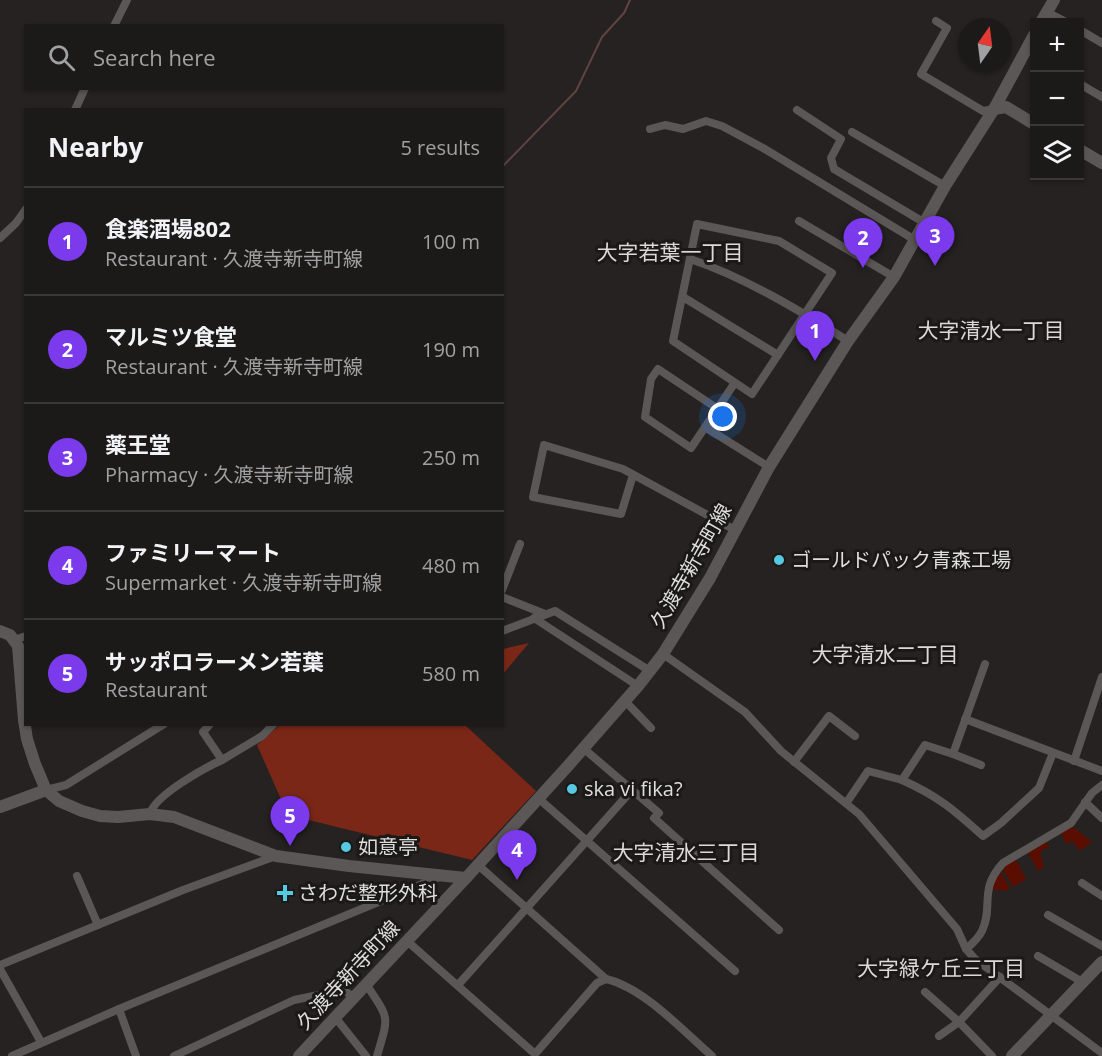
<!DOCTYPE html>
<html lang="en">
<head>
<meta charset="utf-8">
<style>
	:root { --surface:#1c1a19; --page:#252322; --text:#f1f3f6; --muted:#a0a1a2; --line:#3a3838; --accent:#7c3aed }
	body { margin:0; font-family:"Open Sans","Noto Sans JP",sans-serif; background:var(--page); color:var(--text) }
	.controls { position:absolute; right:18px; top:18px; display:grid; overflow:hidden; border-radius:0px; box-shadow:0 2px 4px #0004 }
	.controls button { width:54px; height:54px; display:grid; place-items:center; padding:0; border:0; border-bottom:2px solid var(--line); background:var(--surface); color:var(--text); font:30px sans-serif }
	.compass { position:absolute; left:958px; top:18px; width:54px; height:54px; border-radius:50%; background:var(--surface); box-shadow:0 2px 4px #0004; rotate:14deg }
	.you { position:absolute; left:723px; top:417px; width:21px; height:21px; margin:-15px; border:4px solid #fff; border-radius:50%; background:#1a73e8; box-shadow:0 0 0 9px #1a73e833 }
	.badge { display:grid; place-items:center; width:39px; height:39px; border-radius:50%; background:var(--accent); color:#fff; font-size:20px; font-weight:700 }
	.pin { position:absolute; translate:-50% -50px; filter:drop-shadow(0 2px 3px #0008) }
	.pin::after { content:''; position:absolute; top:32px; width:21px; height:18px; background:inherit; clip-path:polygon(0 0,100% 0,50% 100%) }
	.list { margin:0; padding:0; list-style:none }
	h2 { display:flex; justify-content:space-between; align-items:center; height:78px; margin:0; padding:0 24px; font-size:26px }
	h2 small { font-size:20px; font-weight:400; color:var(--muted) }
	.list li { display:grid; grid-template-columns:39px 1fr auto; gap:18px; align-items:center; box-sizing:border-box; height:108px; padding:0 24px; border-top:2px solid var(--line) }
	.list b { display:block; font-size:22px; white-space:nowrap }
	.list p { margin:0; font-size:20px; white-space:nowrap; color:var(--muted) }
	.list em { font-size:20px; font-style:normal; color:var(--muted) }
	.icon { flex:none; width:33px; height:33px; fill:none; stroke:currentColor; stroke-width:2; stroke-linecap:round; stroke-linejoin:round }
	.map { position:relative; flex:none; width:1102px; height:1056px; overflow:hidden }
	.search { position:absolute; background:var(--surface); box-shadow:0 2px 4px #0004; left:24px; top:24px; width:480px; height:66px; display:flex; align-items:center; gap:15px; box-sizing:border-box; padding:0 21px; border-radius:0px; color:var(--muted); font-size:22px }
	.panel { position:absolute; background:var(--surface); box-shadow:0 2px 4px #0004; left:24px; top:108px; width:480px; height:618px; border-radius:0px }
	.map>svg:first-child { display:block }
	.green { fill:#5a0e01 }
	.forest { fill:#7b2717 }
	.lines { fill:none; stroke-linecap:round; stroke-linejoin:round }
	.stream { stroke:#604342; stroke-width:2 }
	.street { stroke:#5b5756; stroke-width:8 }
	.secondary { stroke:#5b5756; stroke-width:12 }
	.poi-dot { fill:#56c9e0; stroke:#1b1918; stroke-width:2 }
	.labels { text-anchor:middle; stroke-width:6; stroke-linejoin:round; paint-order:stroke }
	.poi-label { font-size:20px; fill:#dfdddd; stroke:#1b1918; text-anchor:start }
	.street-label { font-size:20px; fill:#dfdddd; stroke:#1b1918 }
	.neighbourhood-label { font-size:21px; fill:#ddd8d7; stroke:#1b1918 }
</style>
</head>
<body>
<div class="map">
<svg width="1102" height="1056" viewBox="0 0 1102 1056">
	<rect width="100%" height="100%" fill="#252221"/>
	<g class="green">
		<path d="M1072 826 1092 842 1080 851 1072 841 1066 844 1061 832Z"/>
		<path d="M1045 839 1049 846 1040 852 1044 867 1038 871 1027 851Z"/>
		<path d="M1015 858 1026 879 1013 887 1002 868Z"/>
		<path d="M999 870 1010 888 1006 891 990 889Z"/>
	</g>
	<g class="forest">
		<path d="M529 643 503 674V649Z"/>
		<path d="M280 725H465L536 791 472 860 288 815 257 745Z"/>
	</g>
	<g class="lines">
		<path class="stream" d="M502 167 576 91 602 37 624 13 630 0"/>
		<g class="street">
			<path d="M1047 12 1066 22"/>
			<path d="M936 21 947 28 921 74 983 111 994 109"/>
			<path d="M114 26 127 0"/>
			<path d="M1080 30 1102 43"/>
			<path d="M1080 84 1102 97"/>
			<path d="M75 110 85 88"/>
			<path d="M797 110 841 139 831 158 834 169 925 223"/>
			<path d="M650 129 665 125 683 129 706 121 722 126 763 148 915 240"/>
			<path d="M852 132 945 186"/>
			<path d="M799 221 894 277"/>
			<path d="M697 224 779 241 832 273 752 394 673 341Z"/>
			<path d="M0 238 16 223 26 209"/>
			<path d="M690 259C744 277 799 310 848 341"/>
			<path d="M683 297 778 355"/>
			<path d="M718 409 658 369 651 379 645 417 691 448 734 384"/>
			<path d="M705 427 769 467"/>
			<path d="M633 475 621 514 533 497 544 445 623 469 735 530"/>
			<path d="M502 590 520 544"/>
			<path d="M502 597 545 614"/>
			<path d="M534 618 638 686"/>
			<path d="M502 631 555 611 650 671"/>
			<path d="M14 640 26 636"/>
			<path d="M663 654 745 712 781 751 859 814 957 929 966 949 975 959 1102 1053"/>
			<path d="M625 701 651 728"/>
			<path d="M965 719 1102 771"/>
			<path d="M210 724 203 732 222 760 262 736 274 724"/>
			<path d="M583 748 659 813 654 818 779 930"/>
			<path d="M953 754 981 765"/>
			<path d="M1074 761 1102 677"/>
			<path d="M794 762 829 716 855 736"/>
			<path d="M902 780C938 796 954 810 983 836L1001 823 1039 788 1053 753"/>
			<path d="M46 790 66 785 164 724"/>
			<path d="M538 798 735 971"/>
			<path d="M847 802 868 771 902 780 925 745 953 754 985 664"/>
			<path d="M1085 802 1102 818"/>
			<path d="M150 814C154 796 204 768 222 760"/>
			<path d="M478 865 606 979C644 988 682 1030 712 1056"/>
			<path d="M77 876 98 925"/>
			<path d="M1082 883 1102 896"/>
			<path d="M1048 915 1102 946"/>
			<path d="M407 941 535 1054 597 983 606 979"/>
			<path d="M966 949C972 944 978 939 982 931 994 906 978 890 1003 863L1071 823 1092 793 1102 785"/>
			<path d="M1038 956 1084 983"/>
			<path d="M0 965 183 890 276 856"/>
			<path d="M0 969 41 1042"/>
			<path d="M366 984C390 1020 389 1015 377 1056"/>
			<path d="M458 985 632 790"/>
			<path d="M925 992 959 1022 992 1056"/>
			<path d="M119 1009 136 1056"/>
			<path d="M335 1017 366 1056"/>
			<path d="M939 1036 959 1022 1000 977"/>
			<path d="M12 1056 119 1009 439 877"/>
			<path d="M174 1056 294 1000 343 990 354 997"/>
		</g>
		<g class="secondary">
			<path d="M1041 22 1054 0"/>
			<path d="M994 109 1006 107 1034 124"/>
			<path d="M1080 150 1102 163"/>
			<path d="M0 631 10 635 18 646 24 720 27 739 35 764 46 790 59 801 82 811 100 816 118 817 150 814 174 817 276 856 349 866 466 878"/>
			<path d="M0 807 46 790"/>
			<path d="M299 1056 466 878 567 767 638 686 663 654 710 578 769 467 848 341 894 277 945 186 994 109 1034 35"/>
			<path d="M1012 1056 1102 962"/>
		</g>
	</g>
	<g class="poi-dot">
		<circle cx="779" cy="560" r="6"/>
		<circle cx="572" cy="789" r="6"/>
		<circle cx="346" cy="847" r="6"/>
		<path d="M282 884h6v6h6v6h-6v6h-6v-6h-6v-6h6z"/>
	</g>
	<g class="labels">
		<g class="poi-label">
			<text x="791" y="567">ゴールドパック青森工場</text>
			<text x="584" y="796">ska vi fika?</text>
			<text x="358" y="854">如意亭</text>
			<text x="298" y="900">さわだ整形外科</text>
		</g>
		<g class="street-label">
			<text transform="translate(691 566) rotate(-60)" y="7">久渡寺新寺町線</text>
			<text transform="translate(348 975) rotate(-47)" y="7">久渡寺新寺町線</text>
		</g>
		<g class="neighbourhood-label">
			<text x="670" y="260">大字若葉一丁目</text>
			<text x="991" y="338">大字清水一丁目</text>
			<text x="885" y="662">大字清水二丁目</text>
			<text x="686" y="860">大字清水三丁目</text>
			<text x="941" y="976">大字緑ケ丘三丁目</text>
		</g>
	</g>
</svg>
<div class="controls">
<button>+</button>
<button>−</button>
<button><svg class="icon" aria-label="layers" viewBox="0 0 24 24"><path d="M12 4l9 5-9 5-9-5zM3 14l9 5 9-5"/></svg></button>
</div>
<svg class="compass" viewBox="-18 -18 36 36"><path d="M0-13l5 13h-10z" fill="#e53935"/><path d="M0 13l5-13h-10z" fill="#a0a1a2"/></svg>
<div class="you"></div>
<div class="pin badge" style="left:815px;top:361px">1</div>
<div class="pin badge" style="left:863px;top:268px">2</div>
<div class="pin badge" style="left:935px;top:266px">3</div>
<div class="pin badge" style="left:517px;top:880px">4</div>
<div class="pin badge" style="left:290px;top:846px">5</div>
<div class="search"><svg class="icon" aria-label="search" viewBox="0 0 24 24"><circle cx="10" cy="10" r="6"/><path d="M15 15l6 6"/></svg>Search here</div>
<section class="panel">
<h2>Nearby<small>5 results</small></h2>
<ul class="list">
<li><span class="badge">1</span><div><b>食楽酒場802</b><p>Restaurant · 久渡寺新寺町線</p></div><em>100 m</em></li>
<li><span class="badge">2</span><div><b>マルミツ食堂</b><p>Restaurant · 久渡寺新寺町線</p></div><em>190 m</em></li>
<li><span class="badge">3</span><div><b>薬王堂</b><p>Pharmacy · 久渡寺新寺町線</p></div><em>250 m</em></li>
<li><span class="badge">4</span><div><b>ファミリーマート</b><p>Supermarket · 久渡寺新寺町線</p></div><em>480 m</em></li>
<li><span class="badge">5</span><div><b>サッポロラーメン若葉</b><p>Restaurant</p></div><em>580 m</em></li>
</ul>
</section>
</div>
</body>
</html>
